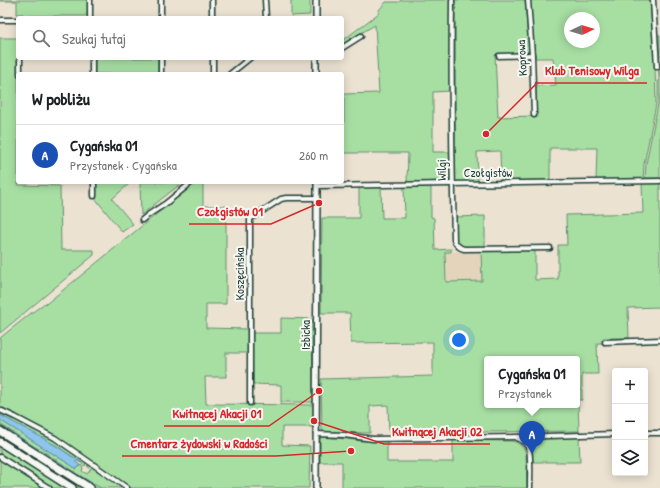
<!DOCTYPE html>
<html lang="pl">
<head>
<meta charset="utf-8">
<style>
	:root { --surface:#fff; --page:#f6f6f6; --text:#202124; --muted:#757577; --line:#e0e0e0; --accent:#d93025 }
	body { margin:0; font-family:"Patrick Hand",sans-serif; background:var(--page); color:var(--text) }
	.controls { position:absolute; right:12px; bottom:12px; display:grid; overflow:hidden; border-radius:4px; box-shadow:0 2px 10px #0003 }
	.controls button { width:36px; height:36px; display:grid; place-items:center; padding:0; border:0; border-bottom:1px solid var(--line); background:var(--surface); color:var(--text); font:20px sans-serif }
	.compass { position:absolute; left:564px; top:12px; width:36px; height:36px; border-radius:50%; background:var(--surface); box-shadow:0 2px 10px #0003; rotate:86deg }
	.you { position:absolute; left:459px; top:340px; width:14px; height:14px; margin:-10px; border:3px solid #fff; border-radius:50%; background:#1a73e8; box-shadow:0 0 0 6px #1a73e833 }
	.badge { display:grid; place-items:center; width:26px; height:26px; border-radius:50%; background:var(--accent); color:#fff; font-size:13px; font-weight:700 }
	.pin { position:absolute; translate:-50% -33px; filter:drop-shadow(0 1px 2px #0008) }
	.pin::after { content:''; position:absolute; top:21px; width:14px; height:12px; background:inherit; clip-path:polygon(0 0,100% 0,50% 100%) }
	.popup { position:absolute; left:484px; top:356px; width:96px; height:52px; box-sizing:border-box; display:grid; place-content:center; border-radius:4px; background:var(--surface); filter:drop-shadow(0 1px 3px #0005); font-size:13px; white-space:nowrap; color:var(--muted) }
	.popup b { font-size:15px; color:var(--text) }
	.popup::after { content:''; position:absolute; left:50%; top:100%; margin-left:-8px; border:8px solid transparent; border-top-color:var(--surface) }
	.list { margin:0; padding:0; list-style:none }
	h2 { display:flex; justify-content:space-between; align-items:center; height:52px; margin:0; padding:0 16px; font-size:17px }
	h2 small { font-size:13px; font-weight:400; color:var(--muted) }
	.list li { display:grid; grid-template-columns:26px 1fr auto; gap:12px; align-items:center; box-sizing:border-box; height:60px; padding:0 16px; border-top:1px solid var(--line) }
	.list b { display:block; font-size:15px; white-space:nowrap }
	.list p { margin:0; font-size:13px; white-space:nowrap; color:var(--muted) }
	.list em { font-size:13px; font-style:normal; color:var(--muted) }
	.icon { flex:none; width:22px; height:22px; fill:none; stroke:currentColor; stroke-width:2; stroke-linecap:round; stroke-linejoin:round }
	.map { position:relative; flex:none; width:660px; height:488px; overflow:hidden }
	.search { position:absolute; background:var(--surface); box-shadow:0 2px 10px #0003; left:16px; top:16px; width:328px; height:44px; display:flex; align-items:center; gap:10px; box-sizing:border-box; padding:0 14px; border-radius:4px; color:var(--muted); font-size:15px }
	.panel { position:absolute; background:var(--surface); box-shadow:0 2px 10px #0003; left:16px; top:72px; width:328px; height:112px; border-radius:4px }
	.map>svg:first-child { display:block }
	.built { fill:#e4d4bc }
	.green { fill:#a7dfa3; stroke:#638e6c; fill-rule:evenodd }
	.water { fill:#8ec5ed; stroke:#628fa3 }
	.lines { fill:none; stroke-linecap:round; stroke-linejoin:round }
	.stream { stroke:#628fa3; stroke-width:1 }
	.minor-casing { stroke:#1f3d34; stroke-width:7 }
	.tertiary-casing { stroke:#1f3d34; stroke-width:8 }
	.motorway-casing { stroke:#1f3d34; stroke-width:10 }
	.minor { stroke:#f6f6f2; stroke-width:4 }
	.tertiary { stroke:#f6f6f2; stroke-width:5 }
	.motorway { stroke:#f6f6f2; stroke-width:7 }
	.labels { text-anchor:middle; stroke-width:4; stroke-linejoin:round; paint-order:stroke }
	.street-label { font-size:12px; fill:#1f3d34; stroke:#f6f6f2 }
	.leader { fill:none; stroke:#d62828; stroke-width:1.5 }
	.callout-dot { fill:#d62828; stroke:#f6f6f2; stroke-width:1.5 }
	.callout-label { font-size:13px; text-anchor:middle; font-weight:bold; fill:#d62828; stroke:#f6f6f2; stroke-width:4; stroke-linejoin:round; paint-order:stroke }
</style>
</head>
<body>
<div class="map">
<svg width="660" height="488" viewBox="0 0 660 488">
	<rect width="100%" height="100%" fill="#ebe2d2"/>
	<filter id="ink" filterUnits="userSpaceOnUse"><feTurbulence type="fractalNoise" baseFrequency=".025" numOctaves="2"/><feDisplacementMap in="SourceGraphic" scale="8" xChannelSelector="R" yChannelSelector="G"/><feConvolveMatrix kernelMatrix="1 2 1 2 8 2 1 2 1" color-interpolation-filters="sRGB"/></filter>
	<g filter="url(#ink)">
		<path class="built" d="M481 251 482 281 446 282 445 252Z"/>
		<g class="green">
			<path d="M0 0H89V1L88 2V13L85 16H25L23 14H17V1H0Z"/>
			<path d="M291 0H310V15L291 16Z"/>
			<path d="M401 0H450V91L433 92V152H450V181L407 182 408 153H342V124H344V94L379 93 375 25 354 37 349 42 342 46V41L379 13V10L386 2H399Z"/>
			<path d="M455 0H525L529 54 495 55 498 117 536 116V86L556 85 553 58H534L530 0H650L655 67 656 104 644 164 643 179 596 180 597 148H550V180L501 181 500 151 477 152 478 182H455ZM570 18H594V42H570Z"/>
			<path d="M657 35H660V178H645L646 164 658 104V80L659 79Z"/>
			<path d="M0 38H18V185H22L60 186 61 250H94V255L0 333Z"/>
			<rect x="93" y="58" width="65" height="16"/>
			<path d="M94 182H131L112 199 133 224 122 232 95 198Z"/>
			<path d="M140 182H183L141 215Z"/>
			<path d="M196 182H203V206H226V304H206V328L248 329V353H226V377H205L206 404 313 405V427H282V445L310 446 309 488H129L83 456V453L80 451 79 453 59 439 0 408V338L30 314 45 303 46 304Z"/>
			<path d="M642 183H660V307L628 308 629 338H603V343H597L598 374H582V400H578L577 359H487V405H577L578 404 579 431 389 433 388 405 370 406V433L323 432 322 430 321 379 433 376V342L351 343 350 313H321L322 218H359V187H381L382 218H405L404 187H431V217L434 218 435 250 451 249V252H445L446 282 482 281 481 251 535 250V280L558 279V245H567L566 215 643 213Z"/>
			<path d="M485 216V247H461C453 239 455 227 455 217Z"/>
			<path d="M281 318 312 319 313 402H281V385L253 384 252 333H281Z"/>
			<path d="M0 411 58 442 85 461 86 463 85 466 82 464 81 461 76 459 57 446 0 415Z"/>
			<path d="M0 420 77 469 81 465 83 468 82 471 87 474 91 469 87 466 89 465H92L124 488H97L0 427Z"/>
			<path d="M0 435 83 488H79L0 438Z"/>
			<path d="M579 436 580 462H533L532 437Z"/>
			<path d="M320 437 348 439 361 441H387V462H453V440L512 441 516 442 520 444 525 450 526 456 527 488H342V462H320Z"/>
			<path d="M0 446 66 488H51L0 455Z"/>
			<path d="M0 459 43 488H0Z"/>
		</g>
		<path class="water" d="M0 415C24 428 49 440 71 456 75 458 79 460 82 463L76 461 75 462 80 465 77 469 0 420Z"/>
		<g class="lines">
			<g class="stream">
				<path d="M0 424 35 447 50 455 52 457 75 472"/>
				<path d="M77 474 101 488"/>
			</g>
			<g class="minor-casing">
				<g id="minor">
					<path d="M161 0V18"/>
					<path d="M265 0 266 18"/>
					<path d="M452 0C451 80 452 160 454 240 456 245 459 248 464 249L550 248"/>
					<path d="M528 0 532 55 534 115"/>
					<path d="M653 0 657 67"/>
					<path d="M90 18V0"/>
					<path d="M212 18V0"/>
					<path d="M0 20H18"/>
					<path d="M342 48 361 36"/>
					<path d="M499 56 532 55"/>
					<path d="M161 58V74"/>
					<path d="M213 58V74"/>
					<path d="M20 74V58"/>
					<path d="M92 74V58"/>
					<path d="M230 74 250 58"/>
					<path d="M94 182V196"/>
					<path d="M317 186 660 181"/>
					<path d="M142 220 148 215 165 204 192 182"/>
					<path d="M605 342 660 340"/>
					<path d="M250 403V219L281 199 286 198H317"/>
					<path d="M0 410 15 417 55 438 127 488"/>
					<path d="M645 433H660"/>
					<path d="M316 434 344 435 373 439 515 437 615 434"/>
					<path d="M517 438C522 440 527 443 529 449 531 457 530 479 530 488"/>
					<path d="M0 457 49 488"/>
				</g>
			</g>
			<g class="tertiary-casing">
				<g id="tertiary">
					<path d="M316 0V18"/>
					<path d="M316 58V74"/>
					<path d="M316 488 317 182"/>
				</g>
			</g>
			<g class="motorway-casing">
				<g id="motorway">
					<path d="M0 431 90 488"/>
					<path d="M0 442 72 488"/>
				</g>
			</g>
			<use href="#minor" class="minor"/>
			<use href="#tertiary" class="tertiary"/>
			<use href="#motorway" class="motorway"/>
		</g>
	</g>
	<g class="labels">
		<g class="street-label">
			<text transform="translate(522 58) rotate(-93)" y="4">Koprowa</text>
			<text transform="translate(442 170) rotate(-90)" y="4">Wilgi</text>
			<text x="488" y="177">Czołgistów</text>
			<text transform="translate(240 274) rotate(-90)" y="4">Koszęcińska</text>
			<text transform="translate(306 335) rotate(-90)" y="4">Izbicka</text>
		</g>
	</g>
	<path class="leader" d="M486 134L537 83H647M319 203L271 224H189M319 391L269 426H164M314 421L384 444H490M351 451L276 456H122"/>
	<g class="callout-dot">
		<circle cx="486" cy="134" r="4"/>
		<circle cx="319" cy="203" r="4"/>
		<circle cx="319" cy="391" r="4"/>
		<circle cx="314" cy="421" r="4"/>
		<circle cx="351" cy="451" r="4"/>
	</g>
	<g class="callout-label">
		<text x="592" y="75">Klub Tenisowy Wilga</text>
		<text x="230" y="216">Czołgistów 01</text>
		<text x="217" y="418">Kwitnącej Akacji 01</text>
		<text x="437" y="436">Kwitnącej Akacji 02</text>
		<text x="199" y="448">Cmentarz żydowski w Radości</text>
	</g>
</svg>
<div class="controls">
<button>+</button>
<button>−</button>
<button><svg class="icon" aria-label="layers" viewBox="0 0 24 24"><path d="M12 4l9 5-9 5-9-5zM3 14l9 5 9-5"/></svg></button>
</div>
<svg class="compass" viewBox="-18 -18 36 36"><path d="M0-13l5 13h-10z" fill="#e53935"/><path d="M0 13l5-13h-10z" fill="#757577"/></svg>
<div class="you"></div>
<div class="pin badge" style="left:532px;top:454px;background:#1a4fb4">A</div>
<div class="popup"><b>Cygańska 01</b>Przystanek</div>
<div class="search"><svg class="icon" aria-label="search" viewBox="0 0 24 24"><circle cx="10" cy="10" r="6"/><path d="M15 15l6 6"/></svg>Szukaj tutaj</div>
<section class="panel">
<h2>W pobliżu<small></small></h2>
<ul class="list">
<li><span class="badge" style="background:#1a4fb4">A</span><div><b>Cygańska 01</b><p>Przystanek · Cygańska</p></div><em>260 m</em></li>
</ul>
</section>
</div>
</body>
</html>
